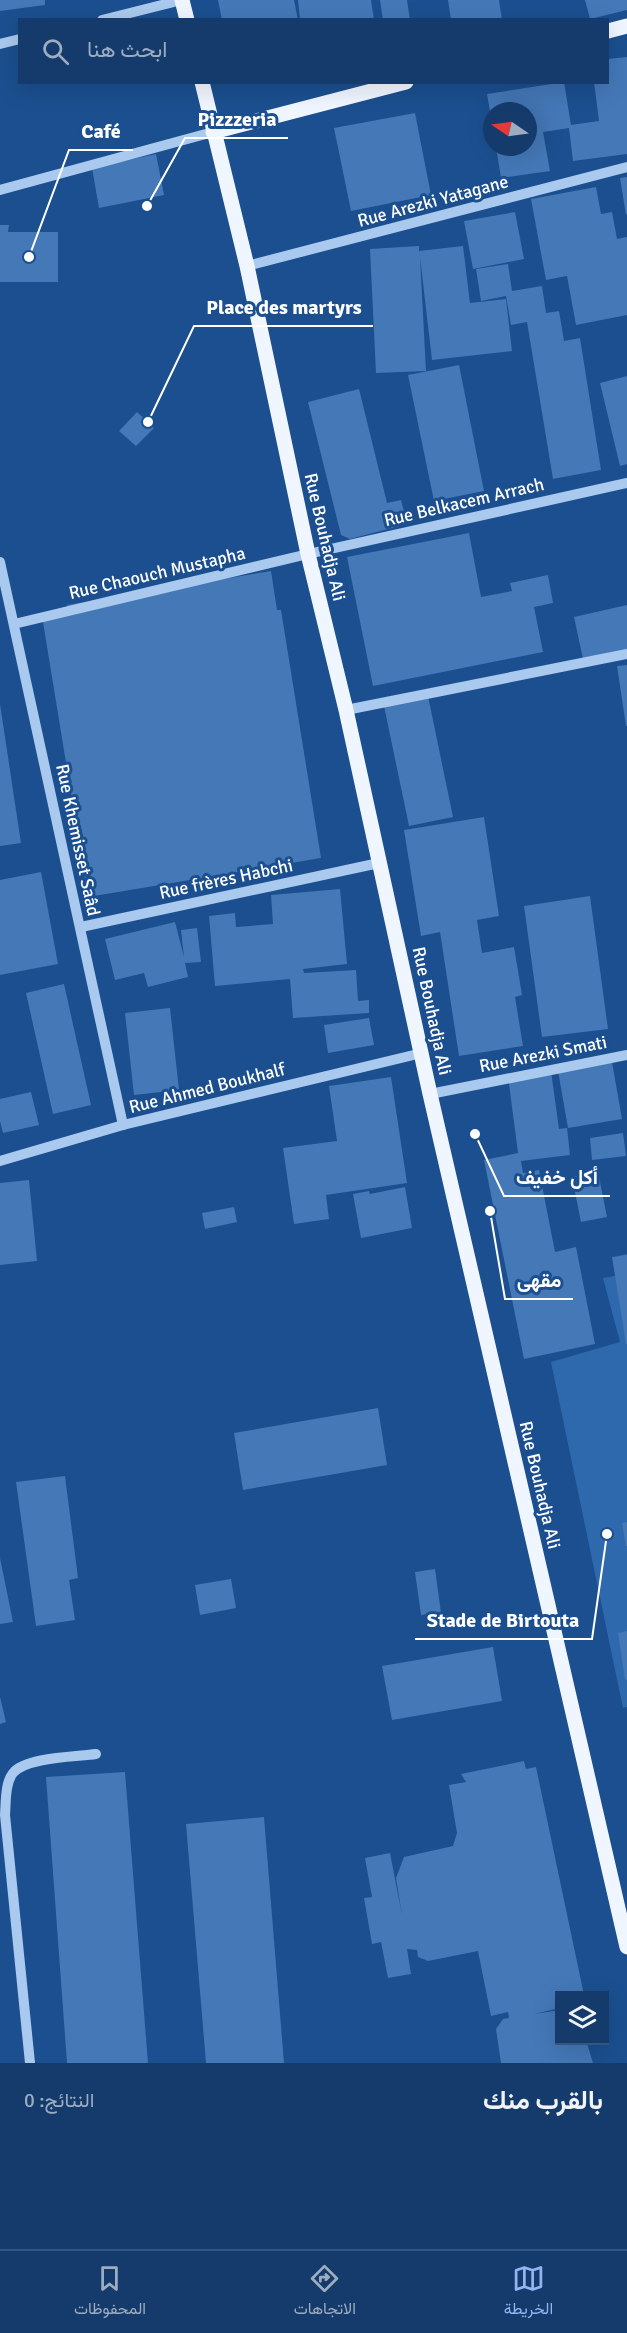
<!DOCTYPE html>
<html lang="ar">
<head>
<meta charset="utf-8">
<style>
	:root { --surface:#143b6b; --page:#214673; --text:#f1f3f6; --muted:#9dadc1; --line:#33557e; --accent:#95b2f1 }
	body { margin:0; font-family:Signika,Vazirmatn,sans-serif; background:var(--page); color:var(--text); direction:rtl }
	.controls { position:absolute; right:18px; bottom:18px; display:grid; overflow:hidden; border-radius:0px; box-shadow:0 6px 24px #0002 }
	.controls button { width:54px; height:54px; display:grid; place-items:center; padding:0; border:0; border-bottom:2px solid var(--line); background:var(--surface); color:var(--text); font:30px sans-serif }
	.compass { position:absolute; left:483px; top:102px; width:54px; height:54px; border-radius:50%; background:var(--surface); box-shadow:0 6px 24px #0002; rotate:283deg }
	.list { margin:0; padding:0; list-style:none }
	h2 { display:flex; justify-content:space-between; align-items:center; height:78px; margin:0; padding:0 24px; font-size:26px }
	h2 small { font-size:20px; font-weight:400; color:var(--muted) }
	.icon { flex:none; width:33px; height:33px; fill:none; stroke:currentColor; stroke-width:2; stroke-linecap:round; stroke-linejoin:round }
	.map { position:relative; flex:none; width:627px; height:2063px; overflow:hidden; direction:ltr }
	.search { position:absolute; background:var(--surface); box-shadow:0 6px 24px #0002; left:18px; right:18px; top:18px; height:66px; display:flex; align-items:center; gap:15px; box-sizing:border-box; padding:0 21px; border-radius:0px; color:var(--muted); font-size:22px }
	.sheet { height:186px; background:var(--surface) }
	nav { display:flex; justify-content:space-around; align-items:center; box-sizing:border-box; height:84px; border-top:2px solid var(--line); background:var(--surface); font-size:16px; color:var(--muted) }
	nav a { display:grid; justify-items:center; gap:3px }
	nav .on { color:var(--accent) }
	.map>svg:first-child { display:block }
	.green { fill:#2e69ad }
	.building { fill:#4478b7 }
	.lines { fill:none; stroke-linecap:round; stroke-linejoin:round }
	.minor { stroke:#a9c9ee; stroke-width:10 }
	.major { stroke:#f0f6ff; stroke-width:15 }
	.labels { text-anchor:middle; stroke-width:6; stroke-linejoin:round; paint-order:stroke }
	.street-label { font-size:18px; fill:#fff; stroke:#1b4f8f }
	.leader { fill:none; stroke:#fff; stroke-width:2 }
	.callout-dot { fill:#fff; stroke:#1b4f8f; stroke-width:2 }
	.callout-label { font-size:20px; text-anchor:middle; font-weight:bold; fill:#fff; stroke:#1b4f8f; stroke-width:6; stroke-linejoin:round; paint-order:stroke }
</style>
</head>
<body>
<div class="map">
<svg width="627" height="2063" viewBox="0 0 627 2063">
	<rect width="100%" height="100%" fill="#1b4f8f"/>
	<path class="green" d="M627 1254V1707L623 1708 551 1362 620 1342 603 1278 620 1275 618 1256Z"/>
	<g class="building">
		<path d="M0 0H45V5L0 11Z"/>
		<path d="M218 0H294L298 20H222Z"/>
		<path d="M298 0H371L374 20H300Z"/>
		<path d="M380 0H407L410 20H383Z"/>
		<path d="M448 0H499L502 20H451Z"/>
		<path d="M585 0H627V10L590 19Z"/>
		<path d="M627 57V154L573 161 569 128 543 132 550 171 501 178 496 147H528V111H490L487 94 564 82 571 125 599 121 594 82H608V59Z"/>
		<path d="M415 113 431 195 351 211 334 128Z"/>
		<path d="M156 154 164 195 99 208 92 168Z"/>
		<path d="M627 177V214L626 215 620 178Z"/>
		<path d="M596 187 601 214 612 212 617 239 627 237V315L576 325 567 276 546 280 531 199Z"/>
		<path d="M515 212 524 259 473 269 464 221Z"/>
		<path d="M0 225H9L8 232H58V282H0Z"/>
		<path d="M419 246V251L463 246 470 303 506 299 512 351 432 360 420 257 426 371 376 373 370 249Z"/>
		<path d="M508 264 512 291 542 286 546 313 559 311 564 341 580 338 601 470 553 479 527 322 511 325 506 296 481 301 476 269Z"/>
		<path d="M459 365 484 491 434 501 408 375Z"/>
		<path d="M627 376V464L620 466 600 383Z"/>
		<path d="M359 389 387 503 401 500 407 524 350 539 341 535 308 402Z"/>
		<path d="M137 412 154 428 136 446 119 431Z"/>
		<path d="M469 533 481 597 512 591 510 583 548 575 553 603 534 607 543 652 373 686 347 557Z"/>
		<path d="M271 571 277 610H281L321 858 88 897 42 616 69 612 67 605Z"/>
		<path d="M627 605V649L583 659 574 617Z"/>
		<path d="M627 665V726H626L617 666Z"/>
		<path d="M428 696 453 817 409 826 384 706Z"/>
		<path d="M0 704 21 843 0 846Z"/>
		<path d="M484 817 499 916 477 920 482 953 514 947 522 995 515 997 523 1046 459 1056 440 932 421 936 404 830Z"/>
		<path d="M41 872 58 964 0 975V880Z"/>
		<path d="M340 889 347 964 303 969 304 973 356 970 358 1001 369 1000V1013L293 1018 290 979 215 986 209 916 235 913 236 927 273 924 271 895Z"/>
		<path d="M590 896 608 1029 542 1037 524 906Z"/>
		<path d="M175 922 184 957 181 930 197 928 201 962 185 963 188 977 148 987 144 973 115 980 105 939Z"/>
		<path d="M64 984 91 1105 53 1114 26 993Z"/>
		<path d="M170 1008 179 1090 134 1095 125 1013Z"/>
		<path d="M369 1018 374 1045 328 1053 324 1025Z"/>
		<path d="M612 1062 622 1119 568 1128 558 1071Z"/>
		<path d="M551 1071 559 1129 567 1128 570 1155 521 1161 523 1173 539 1170 555 1252 576 1247 595 1344 524 1359 484 1160 518 1153 508 1076Z"/>
		<path d="M391 1077 407 1183 326 1195 329 1219 294 1224 283 1148 337 1141 329 1086Z"/>
		<path d="M31 1092 39 1125 3 1133 0 1121V1099Z"/>
		<path d="M623 1133 626 1156 592 1160 590 1138Z"/>
		<path d="M598 1172 607 1217 581 1222 572 1177Z"/>
		<path d="M29 1180 37 1261 0 1265V1183Z"/>
		<path d="M405 1187 412 1228 361 1238 353 1194 369 1191 370 1194Z"/>
		<path d="M234 1207 237 1222 205 1229 202 1213Z"/>
		<path d="M627 1255V1344H626L612 1257Z"/>
		<path d="M378 1408 387 1465 243 1490 234 1433Z"/>
		<path d="M65 1476 78 1578 69 1580 75 1620 36 1626 16 1482Z"/>
		<path d="M627 1522V1546H626L622 1523Z"/>
		<path d="M0 1558 13 1622 0 1624Z"/>
		<path d="M435 1569 441 1613 421 1615 415 1572Z"/>
		<path d="M231 1579 236 1608 200 1615 195 1585Z"/>
		<path d="M627 1631V1679L625 1680 618 1633Z"/>
		<path d="M493 1647 502 1701 392 1720 382 1666Z"/>
		<path d="M0 1697 6 1722 0 1724Z"/>
		<path d="M524 1761 526 1769 536 1767 584 1995H560V2008L534 2014 560 2010V2040H586L593 2063H501L496 2029 503 2019 509 2018 508 2012 491 2016 478 1951 428 1961 418 1957 417 1950 407 1949 411 1974 388 1978 381 1942 372 1944 364 1898 372 1897 365 1858 390 1853 402 1915 396 1878 404 1857 453 1846 457 1833 449 1785 466 1782 461 1774Z"/>
		<path d="M125 1772 148 2063H67L46 1777Z"/>
		<path d="M264 1817 284 2063H206L186 1824Z"/>
	</g>
	<g class="lines">
		<g class="minor">
			<path d="M102 20 182 0"/>
			<path d="M0 44 20 39"/>
			<path d="M0 190 213 132"/>
			<path d="M247 266 627 167"/>
			<path d="M0 562 123 1125"/>
			<path d="M14 624 308 554 627 483"/>
			<path d="M346 710 627 654"/>
			<path d="M81 927 379 863"/>
			<path d="M430 1094 627 1055"/>
			<path d="M0 1161 123 1125 422 1053"/>
			<path d="M30 2063 5 1815C6 1802 5 1783 13 1773 26 1757 76 1757 96 1754"/>
		</g>
		<g class="major">
			<path d="M182 0 187 20"/>
			<path d="M608 31 627 26"/>
			<path d="M202 82 247 266 308 554 346 710 430 1094 627 1947"/>
			<path d="M213 132 406 82"/>
		</g>
	</g>
	<g class="labels">
		<g class="street-label">
			<text transform="translate(433 201) rotate(-15)" y="6">Rue Arezki Yatagane</text>
			<text transform="translate(464 502) rotate(-13)" y="6">Rue Belkacem Arrach</text>
			<text transform="translate(325 537) rotate(77)" y="6">Rue Bouhadja Ali</text>
			<text transform="translate(157 573) rotate(-13)" y="6">Rue Chaouch Mustapha</text>
			<text transform="translate(78 840) rotate(78)" y="6">Rue Khemisset Saâd</text>
			<text transform="translate(226 879) rotate(-12)" y="6">Rue frères Habchi</text>
			<text transform="translate(432 1011) rotate(78)" y="6">Rue Bouhadja Ali</text>
			<text transform="translate(543 1054) rotate(-11)" y="6">Rue Arezki Smati</text>
			<text transform="translate(207 1088) rotate(-14)" y="6">Rue Ahmed Boukhalf</text>
			<text transform="translate(540 1485) rotate(77)" y="6">Rue Bouhadja Ali</text>
		</g>
	</g>
	<path class="leader" d="M147 206L185 138H288M29 257L69 150H133M148 422L194 326H373M475 1134L504 1196H610M490 1211L505 1299H573M607 1534L592 1639H415"/>
	<g class="callout-dot">
		<circle cx="147" cy="206" r="6"/>
		<circle cx="29" cy="257" r="6"/>
		<circle cx="148" cy="422" r="6"/>
		<circle cx="475" cy="1134" r="6"/>
		<circle cx="490" cy="1211" r="6"/>
		<circle cx="607" cy="1534" r="6"/>
	</g>
	<g class="callout-label">
		<text x="237" y="126">Pizzzeria</text>
		<text x="101" y="138">Café</text>
		<text x="284" y="314">Place des martyrs</text>
		<text x="557" y="1184">أكل خفيف</text>
		<text x="539" y="1287">مقهى</text>
		<text x="503" y="1627">Stade de Birtouta</text>
	</g>
</svg>
<div class="controls">
<button><svg class="icon" aria-label="layers" viewBox="0 0 24 24"><path d="M12 4l9 5-9 5-9-5zM3 14l9 5 9-5"/></svg></button>
</div>
<svg class="compass" viewBox="-18 -18 36 36"><path d="M0-13l5 13h-10z" fill="#e53935"/><path d="M0 13l5-13h-10z" fill="#9dadc1"/></svg>
<div class="search"><svg class="icon" aria-label="search" viewBox="0 0 24 24"><circle cx="10" cy="10" r="6"/><path d="M15 15l6 6"/></svg>ابحث هنا</div>
</div>
<section class="sheet">
<h2>بالقرب منك<small>النتائج: 0</small></h2>
<ul class="list">
</ul>
</section>
<nav>
<a class="on"><svg class="icon" aria-label="map" viewBox="0 0 24 24"><path d="M3 6l6-2 6 2 6-2v14l-6 2-6-2-6 2zM9 4v14M15 6v14"/></svg>الخريطة</a>
<a><svg class="icon" aria-label="directions" viewBox="0 0 24 24"><path d="M12 3l9 9-9 9-9-9zM9 14v-3h6M13 9l2 2-2 2"/></svg>الاتجاهات</a>
<a><svg class="icon" aria-label="saved" viewBox="0 0 24 24"><path d="M7 4h10v16l-5-4-5 4z"/></svg>المحفوظات</a>
</nav>
</body>
</html>
